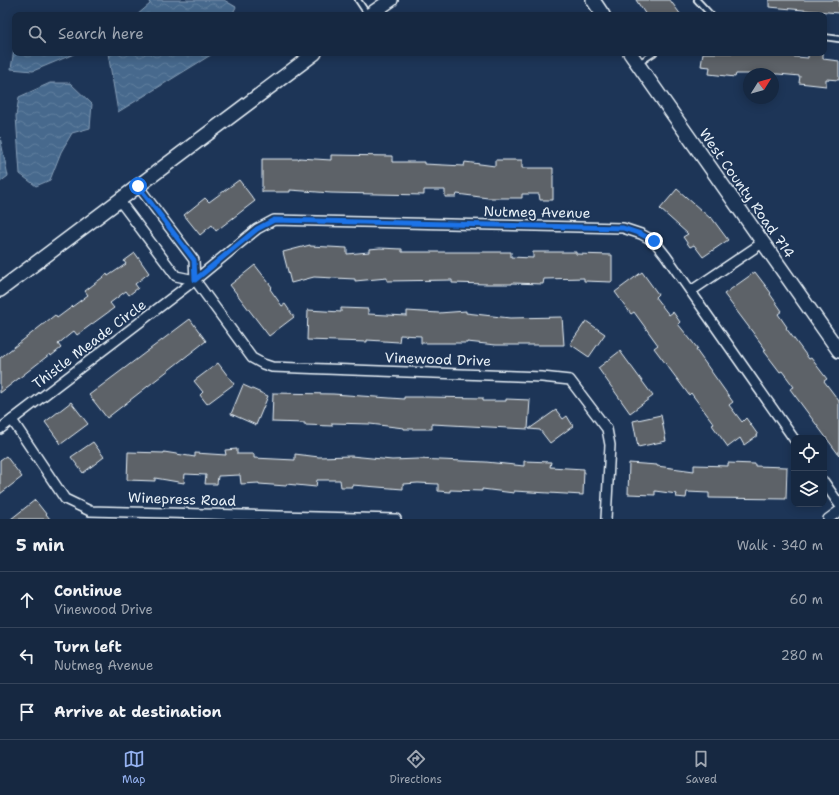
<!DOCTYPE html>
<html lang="en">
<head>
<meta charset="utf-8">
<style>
	:root { --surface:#162841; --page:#23344c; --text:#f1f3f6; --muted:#9ea6b1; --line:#35445a; --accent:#95b2f1 }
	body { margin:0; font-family:"Shantell Sans",sans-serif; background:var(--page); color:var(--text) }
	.controls { position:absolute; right:12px; bottom:12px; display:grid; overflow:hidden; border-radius:8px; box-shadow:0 2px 10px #0003 }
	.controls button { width:36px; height:36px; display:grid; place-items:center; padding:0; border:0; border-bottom:1px solid var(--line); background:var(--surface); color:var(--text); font:20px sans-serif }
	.compass { position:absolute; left:743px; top:68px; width:36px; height:36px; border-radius:50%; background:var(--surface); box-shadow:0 2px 10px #0003; rotate:53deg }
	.stop { position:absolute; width:12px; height:12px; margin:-9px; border:3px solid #1a73e8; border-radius:50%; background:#fff }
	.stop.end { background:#1a73e8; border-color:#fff; box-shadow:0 1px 4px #0008 }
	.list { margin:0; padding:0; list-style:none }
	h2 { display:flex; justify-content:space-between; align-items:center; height:52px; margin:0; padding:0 16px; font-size:17px }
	h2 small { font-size:13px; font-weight:400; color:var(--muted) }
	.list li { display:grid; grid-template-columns:26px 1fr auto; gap:12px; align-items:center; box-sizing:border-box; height:56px; padding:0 16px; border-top:1px solid var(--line) }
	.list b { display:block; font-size:15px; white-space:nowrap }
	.list p { margin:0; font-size:13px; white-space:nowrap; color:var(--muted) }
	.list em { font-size:13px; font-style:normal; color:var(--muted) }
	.icon { flex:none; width:22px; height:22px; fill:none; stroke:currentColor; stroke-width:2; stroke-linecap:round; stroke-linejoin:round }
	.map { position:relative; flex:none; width:839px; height:519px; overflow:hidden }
	.search { position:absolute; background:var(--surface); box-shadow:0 2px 10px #0003; left:12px; right:12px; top:12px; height:44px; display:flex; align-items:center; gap:10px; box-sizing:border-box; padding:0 14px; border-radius:8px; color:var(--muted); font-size:15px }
	.sheet { height:220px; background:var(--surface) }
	nav { display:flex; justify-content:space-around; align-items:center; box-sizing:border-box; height:56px; border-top:1px solid var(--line); background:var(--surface); font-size:11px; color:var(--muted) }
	nav a { display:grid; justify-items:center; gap:2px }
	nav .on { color:var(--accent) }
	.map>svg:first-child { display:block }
	.water { fill:url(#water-waves); stroke:#879fb8 }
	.building { fill:#5d6268; stroke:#e8f1f8 }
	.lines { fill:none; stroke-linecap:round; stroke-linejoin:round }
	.lane-casing { stroke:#e8f1f8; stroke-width:8 }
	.street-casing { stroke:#e8f1f8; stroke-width:12 }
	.secondary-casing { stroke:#e8f1f8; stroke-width:16 }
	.lane { stroke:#1d3557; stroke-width:4.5 }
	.street { stroke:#1d3557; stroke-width:9 }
	.secondary { stroke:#1d3557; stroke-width:13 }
	.route { stroke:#1a73e8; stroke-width:5 }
	.labels { text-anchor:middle; stroke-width:3.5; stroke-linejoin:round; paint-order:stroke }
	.street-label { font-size:14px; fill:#e8f1f8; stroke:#1d3557 }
</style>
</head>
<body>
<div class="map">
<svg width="839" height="519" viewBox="0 0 839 519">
	<defs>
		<pattern id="water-waves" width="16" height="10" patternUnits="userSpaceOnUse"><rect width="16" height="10" fill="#46698d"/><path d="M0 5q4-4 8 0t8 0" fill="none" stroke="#617f9e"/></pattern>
	</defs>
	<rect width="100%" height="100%" fill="#1d3557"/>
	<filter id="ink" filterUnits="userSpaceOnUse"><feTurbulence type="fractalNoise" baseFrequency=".025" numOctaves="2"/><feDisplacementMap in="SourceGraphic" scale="8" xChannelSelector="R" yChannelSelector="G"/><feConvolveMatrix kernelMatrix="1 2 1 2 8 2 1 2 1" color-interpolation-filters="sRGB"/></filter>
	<g filter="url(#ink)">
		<g class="water">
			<path d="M149 0H224L236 7 232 15H137L150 4Z"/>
			<path d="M15 48V53H74V54L33 71 11 69 14 49Z"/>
			<path d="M108 53H214L118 112Z"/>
			<path d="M50 83H70L92 104 90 128 72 133 61 152 50 180 36 186 20 174 16 116 19 97Z"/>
			<path d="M0 137 8 176 0 182Z"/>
		</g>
		<g class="building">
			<path d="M636 0H670L681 15H646Z"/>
			<path d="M769 0H839V13L769 7Z"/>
			<path d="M703 53H774V55L808 58V53H823V59L839 61V80L826 79V86L799 83 800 76 778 74H736L735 77 709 74 710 67 701 66Z"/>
			<path d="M331 155 392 156V162H424V164L464 166 465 162 495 166V160H522V168H553V200H540L539 194H522V198H488L457 194 456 197H445V190H424V195L331 193 290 190V192H262V159H299V158L331 160Z"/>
			<path d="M239 180 255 201 216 231 212 225 200 235 184 215 205 198 209 202Z"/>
			<path d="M677 189 710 218 711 217 728 240 703 257 694 245 690 247 683 237 688 234 660 209Z"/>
			<path d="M310 245V246L347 248V254L369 252V249L380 248 402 249V252H511V257L533 258V252H576V254L612 255V282L584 281V278L544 279 543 284 512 283V284H487L452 283V280L387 281V278L355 281V279L314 277 291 283 283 252Z"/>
			<path d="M135 253 149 273 135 284 138 288 129 295 126 291 110 303 114 308 77 335 74 331 58 344 61 348 51 356 50 354 0 393V358L55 315 57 318 88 295 85 291 107 274 108 276 126 264 124 261Z"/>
			<path d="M255 265 272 287 270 289 282 306 285 304 294 317 269 336 230 285Z"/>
			<path d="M642 272 658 294 655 297 669 315 673 312 680 322 678 324 698 349 696 350 733 402 729 405 742 422 746 418 758 435 744 445 740 438 728 447 712 425 714 424 691 393 689 395 654 348 658 345 634 312 631 314 615 292Z"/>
			<path d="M755 272 771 293 770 294 782 311 778 314 787 327 786 328 809 359 811 358 827 379 824 381 839 401V455L790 389 794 387 782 371 780 372 764 351 766 350 724 294Z"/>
			<path d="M341 308 368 309V314L407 316V311L439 313 466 311V313L510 318 562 317 564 345H496L467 342V343H421V336L400 335 399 342 367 340V342L307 340 308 310 341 312Z"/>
			<path d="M190 319 206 341 107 418 89 395Z"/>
			<path d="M586 321 605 334 589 357 570 344Z"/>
			<path d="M620 351 653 396 630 413 598 368Z"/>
			<path d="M218 363 234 384 207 404 200 395 203 392 194 381Z"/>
			<path d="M243 385 268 396 256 425 231 414Z"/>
			<path d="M273 393 333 394 404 399V397H427L483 398V401H506V399L530 400 528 429 432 424V429H404V428L370 424 332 423V426L305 425V423L272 422Z"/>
			<path d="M71 402 88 424 61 444 45 422Z"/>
			<path d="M556 410 563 419 567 416 573 426 550 443 540 430 529 429Z"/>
			<path d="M661 415 666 441 638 447 633 421Z"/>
			<path d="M93 442 104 457 83 473 71 457Z"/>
			<path d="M237 449V454H254V458L295 460V454L319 457 351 456 392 460 418 459 486 462 524 466V461L551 462 550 467 584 469 583 495 514 491V493L482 489V491L450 490V492L438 491V484L418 483 403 484V489L352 485V487H341L340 480H317L316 487 286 484V486L259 484V483L241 484 240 475 218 476 217 484H205L206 475 185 474 184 483 155 478V481L127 480 128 452 164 453V452L195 457V453L226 455 225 450Z"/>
			<path d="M6 456 22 477 0 494V460Z"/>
			<path d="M629 463 657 465V466L694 471V465L728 466V463L755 464V466L787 467 786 499 709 498V493L687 492 686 498 676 497 677 494 655 491V495L628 494Z"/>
			<path d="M35 500 50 519H11Z"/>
		</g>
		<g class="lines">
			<g class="lane-casing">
				<g id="lane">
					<path d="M358 0 368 15"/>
					<path d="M697 0 711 15"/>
					<path d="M824 37 839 39"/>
					<path d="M639 63 654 53"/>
				</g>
			</g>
			<g class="street-casing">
				<g id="street">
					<path d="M138 186 194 260 195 280 252 358 263 364 272 367 542 377 570 380 607 429 610 445 606 519"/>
					<path d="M119 200 176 276 195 280"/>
					<path d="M691 291 762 243"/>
					<path d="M12 420 65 499 90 511 396 519"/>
					<path d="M0 429 195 280 257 229 274 220 623 228 641 234 654 241 666 256 794 439"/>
					<path d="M824 482 839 504"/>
					<path d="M828 519 839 511"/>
				</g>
			</g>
			<g class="secondary-casing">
				<g id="secondary">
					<path d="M593 0 603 15"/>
					<path d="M369 15 391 0"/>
					<path d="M630 53 839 351"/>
					<path d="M0 290 315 53"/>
				</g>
			</g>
			<use href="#lane" class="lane"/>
			<use href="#street" class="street"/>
			<use href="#secondary" class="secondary"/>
		</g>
	</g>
	<g class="lines" filter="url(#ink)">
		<path class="route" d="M138 186 194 260 195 280 257 229 274 220 623 228 641 234 654 241"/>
	</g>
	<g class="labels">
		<g class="street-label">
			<text transform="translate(747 193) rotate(55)" y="5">West County Road 714</text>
			<text transform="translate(537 212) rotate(1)" y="5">Nutmeg Avenue</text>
			<text transform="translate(89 344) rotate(-37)" y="5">Thistle Meade Circle</text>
			<text transform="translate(438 359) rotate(2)" y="5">Vinewood Drive</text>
			<text transform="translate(182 499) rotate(2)" y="5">Winepress Road</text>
		</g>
	</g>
</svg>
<div class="controls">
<button><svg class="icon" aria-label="locate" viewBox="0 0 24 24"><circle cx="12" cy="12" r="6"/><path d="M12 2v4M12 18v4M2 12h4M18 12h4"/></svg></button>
<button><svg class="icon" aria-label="layers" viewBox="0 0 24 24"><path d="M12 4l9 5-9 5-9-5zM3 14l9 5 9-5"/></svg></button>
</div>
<svg class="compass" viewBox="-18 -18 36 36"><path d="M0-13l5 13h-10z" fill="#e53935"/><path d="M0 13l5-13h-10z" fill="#9ea6b1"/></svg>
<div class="stop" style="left:138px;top:186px"></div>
<div class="stop end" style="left:654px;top:241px"></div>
<div class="search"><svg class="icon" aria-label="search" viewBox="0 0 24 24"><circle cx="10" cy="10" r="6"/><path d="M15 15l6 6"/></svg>Search here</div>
</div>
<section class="sheet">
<h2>5 min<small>Walk · 340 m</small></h2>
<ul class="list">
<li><svg class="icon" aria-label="ahead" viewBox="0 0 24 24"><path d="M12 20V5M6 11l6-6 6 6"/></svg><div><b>Continue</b><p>Vinewood Drive</p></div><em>60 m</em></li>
<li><svg class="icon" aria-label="left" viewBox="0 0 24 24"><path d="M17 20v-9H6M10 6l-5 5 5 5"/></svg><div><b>Turn left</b><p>Nutmeg Avenue</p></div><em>280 m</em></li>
<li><svg class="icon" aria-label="arrive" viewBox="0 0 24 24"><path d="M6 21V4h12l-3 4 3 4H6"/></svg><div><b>Arrive at destination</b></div></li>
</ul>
</section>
<nav>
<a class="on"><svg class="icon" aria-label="map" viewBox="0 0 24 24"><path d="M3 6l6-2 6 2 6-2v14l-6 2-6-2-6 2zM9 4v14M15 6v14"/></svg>Map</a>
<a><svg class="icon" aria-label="directions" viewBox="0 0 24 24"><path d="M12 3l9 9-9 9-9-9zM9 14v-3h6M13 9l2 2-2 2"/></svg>Directions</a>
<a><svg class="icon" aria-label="saved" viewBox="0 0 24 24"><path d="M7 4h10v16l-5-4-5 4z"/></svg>Saved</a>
</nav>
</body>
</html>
